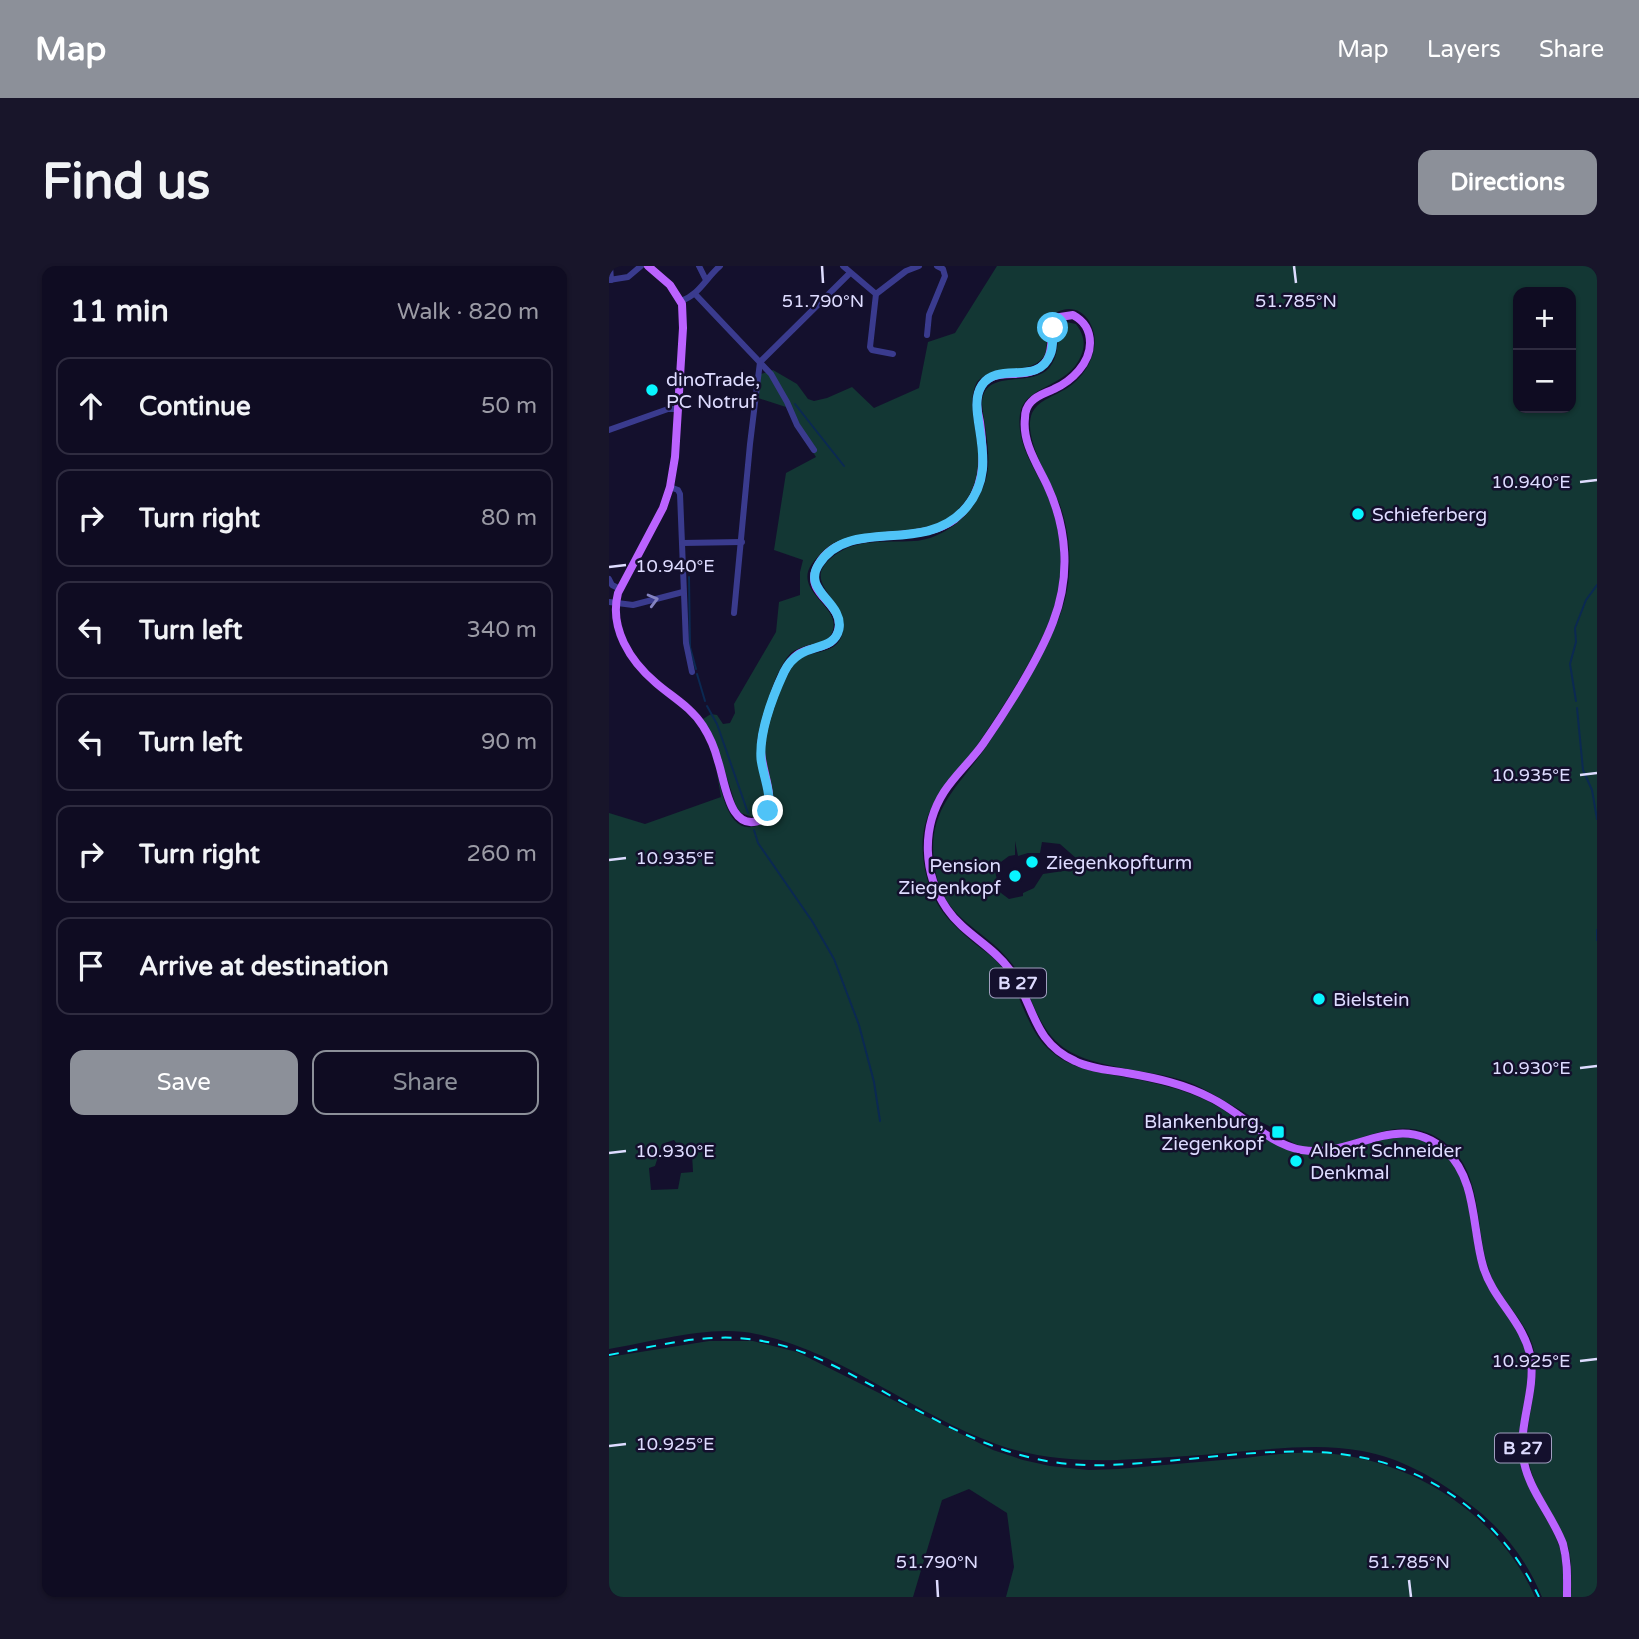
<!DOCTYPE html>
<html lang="en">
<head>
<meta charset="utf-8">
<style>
	:root { --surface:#0f0c22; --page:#18152a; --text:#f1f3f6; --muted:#9b9ba5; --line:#2f2c40; --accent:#8c9099 }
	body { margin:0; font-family:"Varela Round",sans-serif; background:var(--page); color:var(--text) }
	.controls { position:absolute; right:21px; top:21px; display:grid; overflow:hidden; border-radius:14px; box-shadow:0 2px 5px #0004 }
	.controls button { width:63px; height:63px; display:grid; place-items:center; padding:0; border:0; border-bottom:2px solid var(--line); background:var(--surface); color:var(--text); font:35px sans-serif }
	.stop { position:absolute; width:21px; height:21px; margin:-16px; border:5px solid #4fc3f7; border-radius:50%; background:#fff }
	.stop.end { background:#4fc3f7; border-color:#fff; box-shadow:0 2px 7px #0008 }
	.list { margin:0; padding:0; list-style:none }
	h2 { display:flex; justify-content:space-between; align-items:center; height:91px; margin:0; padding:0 28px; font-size:30px }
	h2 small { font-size:23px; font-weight:400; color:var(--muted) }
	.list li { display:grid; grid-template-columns:46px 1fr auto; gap:21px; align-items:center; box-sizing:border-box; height:98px; margin:0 14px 14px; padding:0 14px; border:2px solid var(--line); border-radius:14px }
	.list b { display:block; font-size:26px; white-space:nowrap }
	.list em { font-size:23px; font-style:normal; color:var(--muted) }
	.actions { display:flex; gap:14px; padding:21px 28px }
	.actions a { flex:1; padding:16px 0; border:2px solid var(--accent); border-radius:14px; text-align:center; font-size:24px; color:var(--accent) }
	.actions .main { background:var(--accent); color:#fff }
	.icon { flex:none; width:38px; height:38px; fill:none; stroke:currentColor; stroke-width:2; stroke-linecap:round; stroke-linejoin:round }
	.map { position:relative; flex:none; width:988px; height:1331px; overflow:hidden; border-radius:14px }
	header { display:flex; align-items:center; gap:42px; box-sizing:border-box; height:98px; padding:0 35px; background:var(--accent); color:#fff }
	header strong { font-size:33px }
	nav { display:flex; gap:38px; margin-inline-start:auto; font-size:24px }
	.intro { display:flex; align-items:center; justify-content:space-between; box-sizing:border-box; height:168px; padding:0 42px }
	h1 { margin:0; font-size:49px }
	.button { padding:18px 32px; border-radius:14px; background:var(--accent); color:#fff; font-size:24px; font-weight:700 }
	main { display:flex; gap:42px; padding:0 42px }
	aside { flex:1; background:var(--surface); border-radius:14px; box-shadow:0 2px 5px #0004 }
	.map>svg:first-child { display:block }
	.green { fill:#133734; fill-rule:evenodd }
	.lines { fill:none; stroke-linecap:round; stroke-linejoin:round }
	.stream { stroke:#0b2952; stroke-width:2 }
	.minor { stroke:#3a3b8e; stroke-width:6 }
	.major { stroke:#bb63ff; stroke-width:8 }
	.rail { stroke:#08f5ff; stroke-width:2; stroke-dasharray:10 9; stroke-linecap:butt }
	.oneway { stroke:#8483c1 }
	.route { stroke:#4fc3f7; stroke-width:9 }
	.ticks { fill:none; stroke:#dedcff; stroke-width:2.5 }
	.poi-dot { fill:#08f5ff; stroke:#14102d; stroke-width:2.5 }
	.labels { text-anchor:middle; stroke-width:5; stroke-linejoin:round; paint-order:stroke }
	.shield { fill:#14102d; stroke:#a19fc0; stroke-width:2 }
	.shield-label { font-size:18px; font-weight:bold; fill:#dedcff }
	.poi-label { font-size:19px; fill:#dedcff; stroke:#14102d; text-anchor:start }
	.ticks-label { font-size:18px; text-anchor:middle; fill:#dedcff; stroke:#14102d; stroke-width:5; stroke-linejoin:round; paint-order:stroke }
</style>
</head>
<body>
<header>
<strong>Map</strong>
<nav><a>Map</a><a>Layers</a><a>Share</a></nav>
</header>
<div class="intro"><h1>Find us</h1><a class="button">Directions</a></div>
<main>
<aside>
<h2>11 min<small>Walk · 820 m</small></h2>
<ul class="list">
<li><svg class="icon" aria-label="ahead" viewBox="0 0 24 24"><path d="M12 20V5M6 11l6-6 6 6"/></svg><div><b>Continue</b></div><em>50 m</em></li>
<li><svg class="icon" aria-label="right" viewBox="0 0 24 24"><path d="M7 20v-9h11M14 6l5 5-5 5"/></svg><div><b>Turn right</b></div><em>80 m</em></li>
<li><svg class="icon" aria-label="left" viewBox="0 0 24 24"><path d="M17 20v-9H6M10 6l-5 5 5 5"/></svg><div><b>Turn left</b></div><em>340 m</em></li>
<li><svg class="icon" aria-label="left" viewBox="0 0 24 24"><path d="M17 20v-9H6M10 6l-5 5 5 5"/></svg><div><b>Turn left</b></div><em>90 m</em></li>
<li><svg class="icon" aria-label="right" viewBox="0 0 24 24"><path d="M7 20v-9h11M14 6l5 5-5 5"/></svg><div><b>Turn right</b></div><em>260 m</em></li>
<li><svg class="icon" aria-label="arrive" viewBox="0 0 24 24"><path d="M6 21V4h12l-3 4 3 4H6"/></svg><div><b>Arrive at destination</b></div></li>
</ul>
<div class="actions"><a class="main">Save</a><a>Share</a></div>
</aside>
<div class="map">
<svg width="988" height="1331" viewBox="0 0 988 1331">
	<rect width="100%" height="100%" fill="#14102d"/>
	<g class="green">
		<path d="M388 0H988V1331H962C962 1313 964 1295 958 1278 947 1250 926 1226 920 1197 912 1161 931 1126 926 1090 921 1055 890 1036 880 1004 866 965 874 908 839 879 786 836 742 892 692 880 680 877 672 867 662 861 635 848 611 830 584 818 545 802 488 805 455 782 426 761 424 727 404 699 374 659 332 656 325 596 318 541 352 519 379 478 391 461 401 442 411 424 433 388 456 354 460 310 462 287 459 262 451 239 442 215 413 172 423 147 428 136 442 131 451 126 472 116 489 92 485 68 483 59 479 51 471 46 462 41 455 43 446 47L439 61 437 88C420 113 388 94 368 116 351 147 387 193 357 234 321 284 262 250 217 284 168 321 232 336 224 364 219 382 191 376 180 389 164 408 157 445 149 469 148 479 147 488 149 499 151 514 159 531 154 546L143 551 132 547 127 540 109 483 94 453 102 448 108 449 114 458 121 457 126 447 125 438 167 366 170 336 191 329V306L194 294 165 284 177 207 207 191 177 141 149 132 152 108 164 104 188 118 199 133 205 135 218 132 243 121 265 142 310 122 319 76 346 67ZM909 26H962V142H909ZM406 575 409 590 419 587H431L433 576 451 578 468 593V603L434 608 425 622 414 627V630L400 633 388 624 389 618 385 601 400 590 406 589Z"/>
		<path d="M457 56 467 58C475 69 477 78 472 90 459 122 415 119 411 148 407 175 424 200 435 222 454 262 457 309 442 350 429 387 395 439 373 472 340 521 300 543 318 612 325 642 345 661 369 680 378 687 388 694 395 704 414 730 417 765 443 786 466 806 497 807 525 813 548 817 571 823 592 832 627 847 655 879 692 887 736 897 785 852 828 882 865 908 859 963 871 1003 881 1037 914 1058 918 1095 921 1118 913 1141 911 1165 909 1179 913 1202 918 1216 927 1241 946 1261 952 1287 955 1302 954 1316 954 1331H933C917 1292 892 1261 858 1236 827 1212 792 1192 753 1185 711 1177 667 1183 625 1186 586 1190 547 1192 508 1194 467 1195 426 1192 387 1178 304 1148 234 1086 147 1068 103 1058 44 1076 0 1083V547L36 558 112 531 107 502C112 522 119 575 152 558 160 555 163 548 164 540 162 523 157 505 155 488 154 469 174 405 189 394 202 384 227 389 233 369 244 336 192 320 220 294 244 271 275 277 305 275 341 273 376 237 379 202 381 181 375 159 373 138 374 101 421 123 440 102 451 89 447 74 452 59ZM65 874 74 886 83 888 84 906 72 907 69 923 42 924 40 902 46 900 53 878Z"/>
		<path d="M100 1075H144L188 1086 384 1184 414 1194 441 1200 480 1204 509 1203C551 1199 594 1196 636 1192 662 1189 690 1185 716 1187 805 1194 890 1249 926 1331H397L405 1301 398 1247 360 1223 333 1234 304 1331H0V1091Z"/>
	</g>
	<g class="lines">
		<g class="stream">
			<path d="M186 138 235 200"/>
			<path d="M80 311 81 381 87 403"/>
			<path d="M88 408 96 435"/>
			<path d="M967 435 961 398 967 376 966 362 977 334 988 319"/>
			<path d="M98 440 108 458 139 547"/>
			<path d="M968 442 974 504 983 524 988 553"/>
			<path d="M145 564 149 577 203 655 225 693 250 759 265 816 271 855"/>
			<path d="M988 664V674"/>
		</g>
		<g class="minor">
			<path d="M1 0 2 14"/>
			<path d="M90 0 97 14"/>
			<path d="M234 0 267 28"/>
			<path d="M0 14 19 11 32 0"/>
			<path d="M87 29 162 108 178 136 188 159 205 184"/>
			<path d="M72 35C90 29 97 12 111 0"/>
			<path d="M318 69 320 49 336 10 334 3 328 0"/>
			<path d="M284 88 263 84 261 81 267 28 297 5 310 0"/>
			<path d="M151 96 241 7"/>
			<path d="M0 164 59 143H70"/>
			<path d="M61 221 69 224 71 228 77 377 83 406"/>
			<path d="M73 277 133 276"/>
			<path d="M0 313 3 319 11 323"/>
			<path d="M0 336 24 339 74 326"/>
			<path d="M125 347 141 178 151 96"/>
		</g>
		<path class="major" d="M39 0 61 19 73 38 74 62 66 191 61 221 54 242 9 327C0 362 21 395 47 417 63 431 82 441 94 460 101 471 106 483 109 495 116 514 120 570 154 553 170 535 151 503 152 482 153 460 171 402 188 389 200 379 221 385 228 368 240 339 195 330 207 303 228 253 307 283 346 253 377 228 376 192 371 156 369 146 366 135 370 125 380 98 411 115 430 102 450 89 436 65 451 51L464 49C475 55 481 63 481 77 481 97 463 115 445 123 437 127 428 129 422 136 418 140 416 147 416 152 413 176 428 198 438 219 458 262 462 310 444 356 430 393 397 445 374 478 362 495 346 509 335 526 312 562 314 608 338 643 355 668 384 680 401 704 426 738 422 775 466 795 482 803 501 804 518 807 547 812 575 818 602 832 633 847 659 878 693 884 744 893 789 842 837 885 868 913 863 963 874 1000 884 1035 917 1057 922 1094 926 1126 910 1158 914 1190 918 1223 943 1248 954 1278 959 1296 958 1313 958 1331"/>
		<path class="rail" d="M0 1089C48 1080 98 1066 147 1074 190 1080 226 1100 264 1120 316 1148 370 1181 428 1193 463 1201 498 1200 533 1197 638 1190 742 1164 837 1225 878 1251 909 1288 930 1331"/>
	</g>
	<defs><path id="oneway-chevron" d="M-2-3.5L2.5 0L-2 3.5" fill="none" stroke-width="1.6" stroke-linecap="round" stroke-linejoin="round" transform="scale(1.75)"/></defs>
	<use class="oneway" href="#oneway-chevron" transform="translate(44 334) rotate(-15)"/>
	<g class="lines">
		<path class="route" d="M159 545C163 528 154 510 152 493 150 465 163 432 175 406 191 373 224 389 230 363 235 336 192 325 210 298 241 250 312 289 354 245 397 200 354 147 373 119 389 95 429 120 441 89 445 81 443 71 444 62"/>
	</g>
	<path class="ticks" d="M213 0 214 17M685 0 687 17M971 216 988 214M0 301 17 299M971 509 988 507M0 594 17 592M971 802 988 800M0 887 17 885M971 1095 988 1093M0 1180 17 1178M328 1314 329 1331M800 1314 802 1331"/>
	<g class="poi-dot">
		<circle cx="43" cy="124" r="7"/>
		<circle cx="749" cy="248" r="7"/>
		<circle cx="423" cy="596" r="7"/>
		<circle cx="406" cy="610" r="7"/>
		<circle cx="710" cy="733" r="7"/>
		<rect x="662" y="859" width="14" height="14" rx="3.5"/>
		<circle cx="687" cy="895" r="7"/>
	</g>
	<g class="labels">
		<g class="shield">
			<rect x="381" y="702.5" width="56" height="29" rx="5"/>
			<rect x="886" y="1167.5" width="56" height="29" rx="5"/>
		</g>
		<g class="shield-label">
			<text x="409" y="723">B 27</text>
			<text x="914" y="1188">B 27</text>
		</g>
		<g class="poi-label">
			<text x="57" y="120">dinoTrade,<tspan x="57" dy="22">PC Notruf</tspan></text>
			<text x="763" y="255">Schieferberg</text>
			<text x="437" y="603">Ziegenkopfturm</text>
			<text x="392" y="606" text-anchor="end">Pension<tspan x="392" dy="22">Ziegenkopf</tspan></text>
			<text x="724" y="740">Bielstein</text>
			<text x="655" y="862" text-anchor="end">Blankenburg,<tspan x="655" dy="22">Ziegenkopf</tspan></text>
			<text x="701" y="891">Albert Schneider<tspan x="701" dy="22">Denkmal</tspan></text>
		</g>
	</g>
	<g class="ticks-label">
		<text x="214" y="41">51.790°N</text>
		<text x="687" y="41">51.785°N</text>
		<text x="922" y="222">10.940°E</text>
		<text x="66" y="306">10.940°E</text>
		<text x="922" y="515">10.935°E</text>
		<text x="66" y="598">10.935°E</text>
		<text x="922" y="808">10.930°E</text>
		<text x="66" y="891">10.930°E</text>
		<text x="922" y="1101">10.925°E</text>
		<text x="66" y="1184">10.925°E</text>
		<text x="328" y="1302">51.790°N</text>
		<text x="800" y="1302">51.785°N</text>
	</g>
</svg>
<div class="controls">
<button>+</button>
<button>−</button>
</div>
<div class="stop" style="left:444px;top:62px"></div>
<div class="stop end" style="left:159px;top:545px"></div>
</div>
</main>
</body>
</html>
